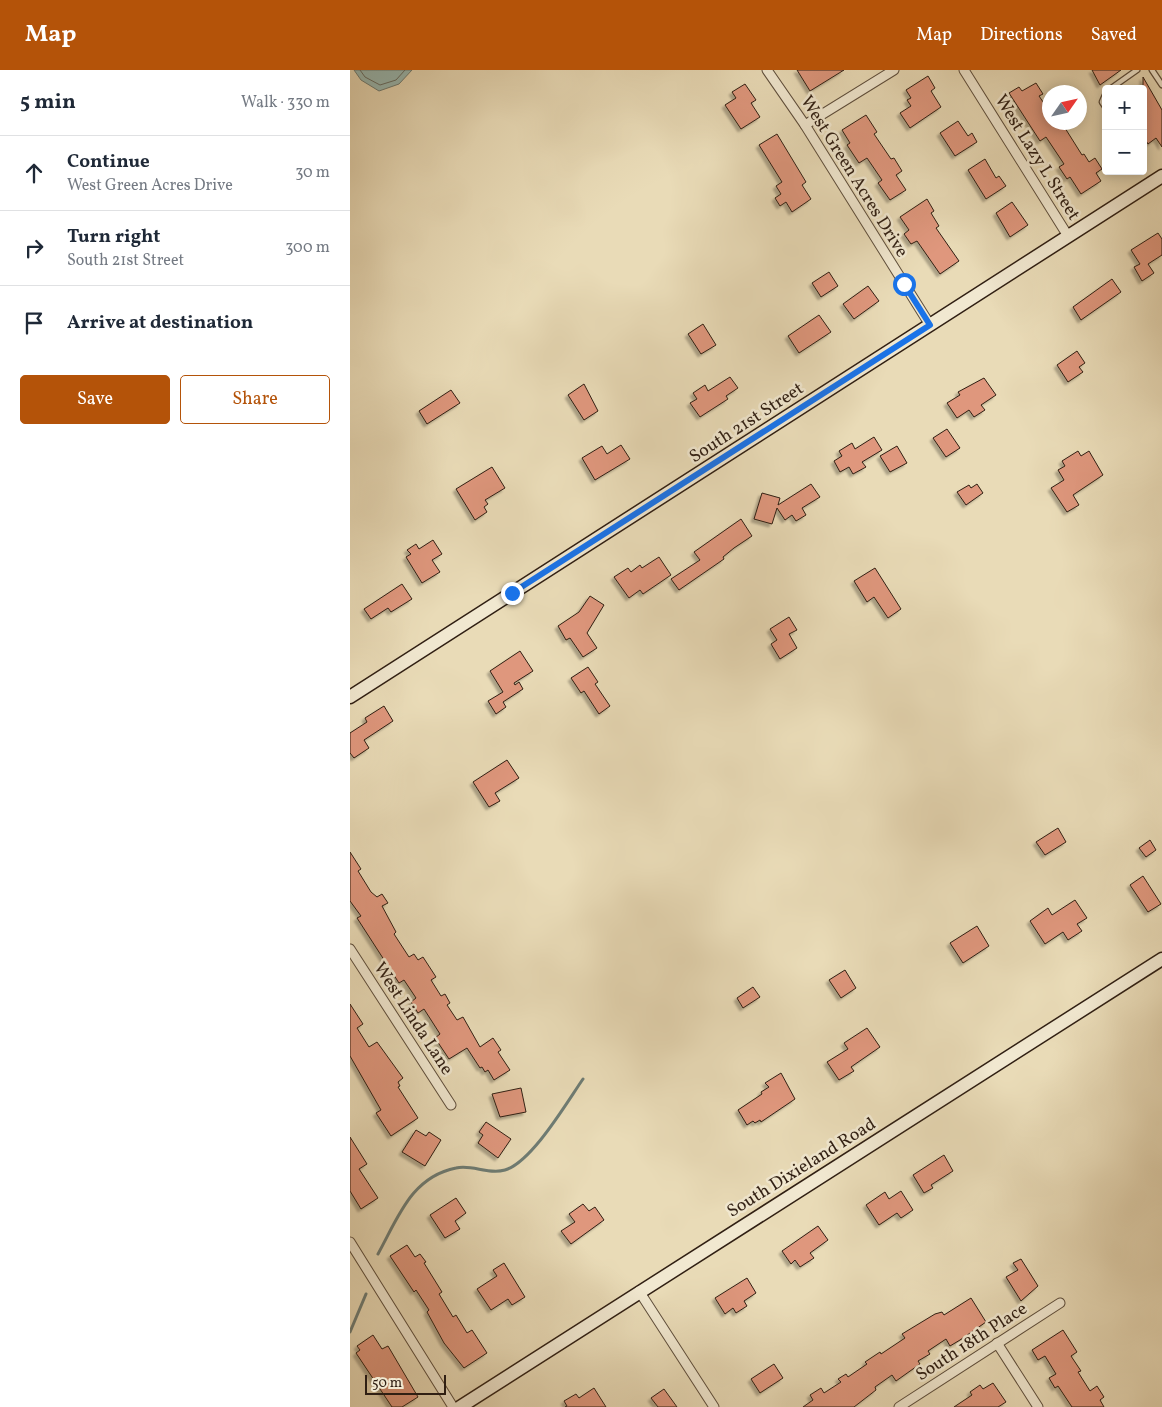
<!DOCTYPE html>
<html lang="en">
<head>
<meta charset="utf-8">
<style>
	:root { --surface:#fff; --page:#f6f6f7; --text:#1f2937; --muted:#747a83; --line:#e0e1e3; --accent:#b45309 }
	body { margin:0; font-family:Vollkorn,serif; background:var(--page); color:var(--text) }
	.controls { position:absolute; right:15px; top:15px; display:grid; overflow:hidden; border-radius:5px; box-shadow:0 2px 12px #0003 }
	.controls button { width:45px; height:45px; display:grid; place-items:center; padding:0; border:0; border-bottom:1px solid var(--line); background:var(--surface); color:var(--text); font:25px sans-serif }
	.compass { position:absolute; left:692px; top:15px; width:45px; height:45px; border-radius:50%; background:var(--surface); box-shadow:0 2px 12px #0003; rotate:56deg }
	.scale { position:absolute; left:15px; bottom:12px; width:81px; box-sizing:border-box; padding-left:5px; border:2px solid #301f13; border-top:0; font-size:14px; line-height:18px; white-space:nowrap; color:#301f13; -webkit-text-stroke:4px #f1e8d0; paint-order:stroke }
	.stop { position:absolute; width:15px; height:15px; margin:-11px; border:4px solid #1a73e8; border-radius:50%; background:#fff }
	.stop.end { background:#1a73e8; border-color:#fff; box-shadow:0 1px 5px #0008 }
	.list { margin:0; padding:0; list-style:none }
	h2 { display:flex; justify-content:space-between; align-items:center; height:65px; margin:0; padding:0 20px; font-size:21px }
	h2 small { font-size:16px; font-weight:400; color:var(--muted) }
	.list li { display:grid; grid-template-columns:32px 1fr auto; gap:15px; align-items:center; box-sizing:border-box; height:75px; padding:0 20px; border-top:1px solid var(--line) }
	.list b { display:block; font-size:19px; white-space:nowrap }
	.list p { margin:0; font-size:16px; white-space:nowrap; color:var(--muted) }
	.list em { font-size:16px; font-style:normal; color:var(--muted) }
	.actions { display:flex; gap:10px; padding:15px 20px }
	.actions a { flex:1; padding:11px 0; border:1px solid var(--accent); border-radius:5px; text-align:center; font-size:18px; color:var(--accent) }
	.actions .main { background:var(--accent); color:#fff }
	.icon { flex:none; width:28px; height:28px; fill:none; stroke:currentColor; stroke-width:2; stroke-linecap:round; stroke-linejoin:round }
	.map { position:relative; flex:none; width:812px; height:1337px; overflow:hidden }
	header { display:flex; align-items:center; gap:30px; box-sizing:border-box; height:70px; padding:0 25px; background:var(--accent); color:#fff }
	header strong { font-size:24px }
	nav { display:flex; gap:28px; margin-inline-start:auto; font-size:18px }
	main { display:flex }
	aside { flex:1; background:var(--surface) }
	.map>svg:first-child { display:block }
	.water { fill:#98bab4; stroke:#6e7c74 }
	.lines { fill:none; stroke-linecap:round; stroke-linejoin:round }
	.shore { stroke:#646c64; stroke-width:1 }
	.stream { stroke:#6e7c74; stroke-width:3 }
	.building { fill:#df977d; stroke:#301f13; filter:url(#shadow) }
	.lane-casing { stroke:#5e4e3c; stroke-width:7 }
	.street-casing { stroke:#5e4e3c; stroke-width:11 }
	.secondary-casing { stroke:#301f13; stroke-width:15 }
	.lane { stroke:#f1e8d0; stroke-width:4.5 }
	.street { stroke:#f1e8d0; stroke-width:9 }
	.secondary { stroke:#f1e8d0; stroke-width:12 }
	.route { stroke:#1a73e8; stroke-width:6 }
	.labels { text-anchor:middle; stroke-width:5; stroke-linejoin:round; paint-order:stroke }
	.street-label { font-size:18px; fill:#301f13; stroke:#f1e8d0 }
</style>
</head>
<body>
<header>
<strong>Map</strong>
<nav><a>Map</a><a>Directions</a><a>Saved</a></nav>
</header>
<main>
<aside>
<h2>5 min<small>Walk · 330 m</small></h2>
<ul class="list">
<li><svg class="icon" aria-label="ahead" viewBox="0 0 24 24"><path d="M12 20V5M6 11l6-6 6 6"/></svg><div><b>Continue</b><p>West Green Acres Drive</p></div><em>30 m</em></li>
<li><svg class="icon" aria-label="right" viewBox="0 0 24 24"><path d="M7 20v-9h11M14 6l5 5-5 5"/></svg><div><b>Turn right</b><p>South 21st Street</p></div><em>300 m</em></li>
<li><svg class="icon" aria-label="arrive" viewBox="0 0 24 24"><path d="M6 21V4h12l-3 4 3 4H6"/></svg><div><b>Arrive at destination</b></div></li>
</ul>
<div class="actions"><a class="main">Save</a><a>Share</a></div>
</aside>
<div class="map">
<svg width="812" height="1337" viewBox="0 0 812 1337">
	<defs>
		<filter id="shadow"><feDropShadow dx="-3" dy="3" stdDeviation="1" flood-color="#0004"/></filter>
	</defs>
	<rect width="100%" height="100%" fill="#e9dbb7"/>
	<filter id="stains"><feTurbulence type="fractalNoise" baseFrequency=".004" numOctaves="4"/><feColorMatrix values="0 0 0 0 .2 0 0 0 0 .09 0 0 0 0 .02 0 0 0 .5 -.17"/></filter>
	<radialGradient id="worn" r=".72"><stop offset=".6" stop-color="#630" stop-opacity="0"/><stop offset="1" stop-color="#630" stop-opacity=".3"/></radialGradient>
	<path class="water" d="M4 0H62L49 14 29 21 11 10Z"/>
	<g class="lines">
		<path class="shore" d="M10 0 15 7 30 15 46 10 55 0"/>
		<g class="stream">
			<path d="M28 1184C48 1148 61 1107 106 1098 122 1094 138 1105 155 1100 182 1092 217 1032 233 1009"/>
			<path d="M0 1262 16 1224"/>
		</g>
	</g>
	<g class="building">
		<path d="M447 0H494L460 21Z"/>
		<path d="M742 0H771L750 15Z"/>
		<path d="M578 6 585 18 581 21 591 37 560 58 550 43 561 36 557 30 561 28 556 20Z"/>
		<path d="M793 7 812 40V77L806 68 798 74 793 66Z"/>
		<path d="M686 13 693 24 689 26 700 42V52H725L715 58 732 85 734 84 739 92 745 88 752 99 746 103 751 111 731 124 720 107 717 109 709 97 714 94 696 67 690 71 659 23 669 17 672 21Z"/>
		<path d="M395 14 406 30 401 33 410 47 391 59 375 35 386 28 382 22Z"/>
		<path d="M516 45 527 62 524 64 541 89 544 88 552 101 546 105 556 120 540 130 528 113 532 110 517 88 509 93 497 75 500 73 492 60Z"/>
		<path d="M608 51 618 66 622 63 627 72 605 86 590 63Z"/>
		<path d="M427 64 456 112 452 115 461 129 442 142 436 132 430 136 425 128 431 124 426 116 432 112 409 75Z"/>
		<path d="M635 89 646 108 649 106 656 116 636 129 618 100Z"/>
		<path d="M577 129 584 141 581 143 589 156 586 158 609 191 590 204 567 171 561 174 554 164 559 160 550 147Z"/>
		<path d="M662 132 678 155 660 167 646 143Z"/>
		<path d="M808 163 812 169V185L798 194 804 203 792 211 784 197 790 194 781 180Z"/>
		<path d="M479 202 488 216 471 227 462 213Z"/>
		<path d="M762 209 771 222 731 250 723 237Z"/>
		<path d="M518 216 529 231 504 249 493 234Z"/>
		<path d="M469 245 481 262 449 283 438 266Z"/>
		<path d="M353 254 366 275 351 284 338 264Z"/>
		<path d="M727 281 735 293 729 297 733 302 718 312 707 295Z"/>
		<path d="M380 307 388 318 376 326 378 329 350 347 340 333 347 329 343 323 355 315 358 321Z"/>
		<path d="M634 308 646 325 631 335 635 340 624 347 619 340 607 348 597 333 610 325 608 322Z"/>
		<path d="M234 314 248 341 234 350 218 325Z"/>
		<path d="M101 320 110 333 77 354 69 341Z"/>
		<path d="M597 359 610 378 596 387 583 368Z"/>
		<path d="M524 367 532 380 512 392 516 397 503 404 499 397 490 402 484 391 492 386 489 381 502 373 505 379Z"/>
		<path d="M271 375 280 389 245 410 232 388 252 376 257 384Z"/>
		<path d="M547 376 557 393 540 402 530 386Z"/>
		<path d="M728 381 731 386 739 381 753 405 723 425 729 435 717 442 701 418 714 410 708 400 715 396 712 391Z"/>
		<path d="M142 397 155 418 135 430 138 434 134 437 137 442 125 450 106 419Z"/>
		<path d="M461 414 470 427 452 438 456 445 446 451 442 445 435 450 427 438 422 454 404 449 412 423 430 428 428 435Z"/>
		<path d="M627 414 633 423 616 435 607 422 619 415 621 418Z"/>
		<path d="M391 449 402 466 384 478 373 487 374 489 329 520 321 509 350 490 344 482Z"/>
		<path d="M83 470 92 484 82 490 90 502 72 513 56 487 61 484 57 480 66 474 69 479Z"/>
		<path d="M309 487 321 505 293 524 290 520 279 528 264 507 278 498 281 502 290 495 292 498Z"/>
		<path d="M525 498 551 539 538 548 524 527 517 532 504 511Z"/>
		<path d="M52 514 62 529 41 542 38 538 21 549 14 539Z"/>
		<path d="M240 526 254 535 237 563 247 578 233 587 220 568 216 570 208 556 229 542Z"/>
		<path d="M439 547 447 560 439 564 447 578 430 589 421 574 427 570 420 559Z"/>
		<path d="M170 581 183 601 164 613 165 615 169 612 173 619 153 632 156 637 146 644 138 631 153 622 140 601Z"/>
		<path d="M238 597 248 612 245 614 260 636 249 644 234 621 231 623 221 608Z"/>
		<path d="M34 636 43 651 14 670 19 678 4 688 0 683V663L17 652 15 648Z"/>
		<path d="M157 690 169 708 145 723 150 731 139 737 123 712Z"/>
		<path d="M708 758 716 772 695 785 686 772Z"/>
		<path d="M800 770 806 780 796 787 789 778Z"/>
		<path d="M0 782 11 799 8 801 21 822 27 827 32 824 38 833 32 836 46 862 44 864 59 887 64 884 68 890 73 887 86 907 81 910 91 926 95 924 100 933 97 935 107 950 113 947 130 977 143 968 151 980 148 982 160 1000 144 1010 138 1000 135 1002 132 997 130 998 117 978 99 989 85 968 90 964 74 939 68 943 61 932 66 928 54 910 49 913 7 848 11 846 0 831Z"/>
		<path d="M793 806 811 834 798 842 780 815Z"/>
		<path d="M725 830 737 848 727 854 732 861 718 870 713 862 695 874 680 851 698 838 702 845Z"/>
		<path d="M627 856 639 876 613 893 600 873Z"/>
		<path d="M495 900 506 918 491 928 479 910Z"/>
		<path d="M403 917 410 927 393 938 387 928Z"/>
		<path d="M0 934 13 954 7 958 19 977 27 972 53 1008 48 1012 50 1016 48 1017 68 1048 41 1066 26 1043 31 1040 0 986Z"/>
		<path d="M517 958 530 977 501 997 504 1001 489 1010 477 992 498 979 494 973Z"/>
		<path d="M431 1003 445 1029 411 1052 410 1050 405 1053 403 1051 397 1055 388 1040 412 1024 411 1022 419 1017 415 1013Z"/>
		<path d="M171 1018 176 1042 150 1047 142 1024Z"/>
		<path d="M136 1052 161 1069 148 1088 128 1073 133 1065 129 1062Z"/>
		<path d="M66 1060 76 1066 79 1062 91 1070 75 1096 52 1082Z"/>
		<path d="M0 1067 17 1094 9 1099 28 1128 11 1139 0 1121Z"/>
		<path d="M594 1085 603 1101 581 1115 583 1118 574 1123 563 1105Z"/>
		<path d="M551 1121 563 1140 551 1148 547 1143 529 1155 516 1135 535 1122 539 1129Z"/>
		<path d="M106 1128 116 1143 105 1151 110 1159 95 1168 80 1145Z"/>
		<path d="M233 1134 239 1141 245 1137 254 1150 221 1174 211 1161 225 1152 219 1144Z"/>
		<path d="M468 1156 478 1170 460 1183 464 1188 450 1197 445 1190 441 1194 432 1181Z"/>
		<path d="M57 1175 65 1187 70 1184 76 1192 74 1193 92 1222 89 1224 103 1247 106 1245 117 1263 122 1260 137 1283 114 1298 94 1273 77 1242 79 1240 66 1220 64 1222 40 1186Z"/>
		<path d="M671 1189 688 1216 671 1231 656 1207 668 1200 663 1193Z"/>
		<path d="M154 1193 175 1227 162 1235 158 1229 141 1240 127 1219 147 1206 143 1200Z"/>
		<path d="M397 1208 406 1223 394 1231 397 1236 386 1243 383 1238 375 1244 365 1228Z"/>
		<path d="M621 1228 636 1252 610 1270 600 1276 596 1269 578 1281 580 1284 568 1291 570 1294 546 1311 542 1305 525 1317 526 1320 504 1337H453L463 1330 460 1325 471 1318 474 1323 491 1312 488 1309 496 1304 498 1307 517 1294 515 1292 530 1282 531 1284 555 1268 552 1264 585 1244 592 1242 594 1245Z"/>
		<path d="M713 1260 727 1282 721 1286 731 1301 728 1302 740 1321 747 1316 754 1327 750 1330 754 1337H722L708 1316 705 1318 699 1308 706 1304 695 1286 688 1290 682 1280Z"/>
		<path d="M23 1265 32 1279 38 1276 68 1327 52 1337H42L6 1283 10 1280 7 1276Z"/>
		<path d="M424 1294 433 1308 410 1323 401 1309Z"/>
		<path d="M643 1313 656 1332 648 1337H604L622 1325 620 1322 630 1315 633 1319Z"/>
		<path d="M244 1318 256 1337H215L217 1336 214 1331 226 1324 229 1328Z"/>
		<path d="M314 1319 327 1337H308L301 1328Z"/>
	</g>
	<g class="lines">
		<g class="lane-casing">
			<g id="lane">
				<path d="M802 0 812 15"/>
				<path d="M760 19 787 0"/>
				<path d="M756 23 752 32 756 38"/>
			</g>
		</g>
		<g class="street-casing">
			<g id="street">
				<path d="M417 0 455 55 580 255"/>
				<path d="M614 0 718 166"/>
				<path d="M455 55 544 0"/>
				<path d="M0 879 101 1035"/>
				<path d="M0 1172 103 1337"/>
				<path d="M289 1221 364 1337"/>
				<path d="M647 1273 688 1337"/>
				<path d="M549 1337 710 1233"/>
			</g>
		</g>
		<g class="secondary-casing">
			<g id="secondary">
				<path d="M0 627 812 106"/>
				<path d="M110 1337 812 889"/>
			</g>
		</g>
		<use href="#lane" class="lane"/>
		<use href="#street" class="street"/>
		<use href="#secondary" class="secondary"/>
	</g>
	<g class="lines">
		<path class="route" d="M162 523 580 255 554 214"/>
	</g>
	<g class="labels">
		<g class="street-label">
			<text transform="translate(688 87) rotate(58)" y="6">West Lazy L Street</text>
			<text transform="translate(505 106) rotate(58)" y="6">West Green Acres Drive</text>
			<text transform="translate(396 352) rotate(-33)" y="6">South 21st Street</text>
			<text transform="translate(64 948) rotate(57)" y="6">West Linda Lane</text>
			<text transform="translate(451 1097) rotate(-32)" y="6">South Dixieland Road</text>
			<text transform="translate(621 1271) rotate(-33)" y="6">South 18th Place</text>
		</g>
	</g>
	<rect width="100%" height="100%" filter="url(#stains)"/>
	<rect width="100%" height="100%" fill="url(#worn)"/>
</svg>
<div class="controls">
<button>+</button>
<button>−</button>
</div>
<svg class="compass" viewBox="-18 -18 36 36"><path d="M0-13l5 13h-10z" fill="#e53935"/><path d="M0 13l5-13h-10z" fill="#747a83"/></svg>
<div class="scale">50 m</div>
<div class="stop" style="left:554px;top:214px"></div>
<div class="stop end" style="left:162px;top:523px"></div>
</div>
</main>
</body>
</html>
